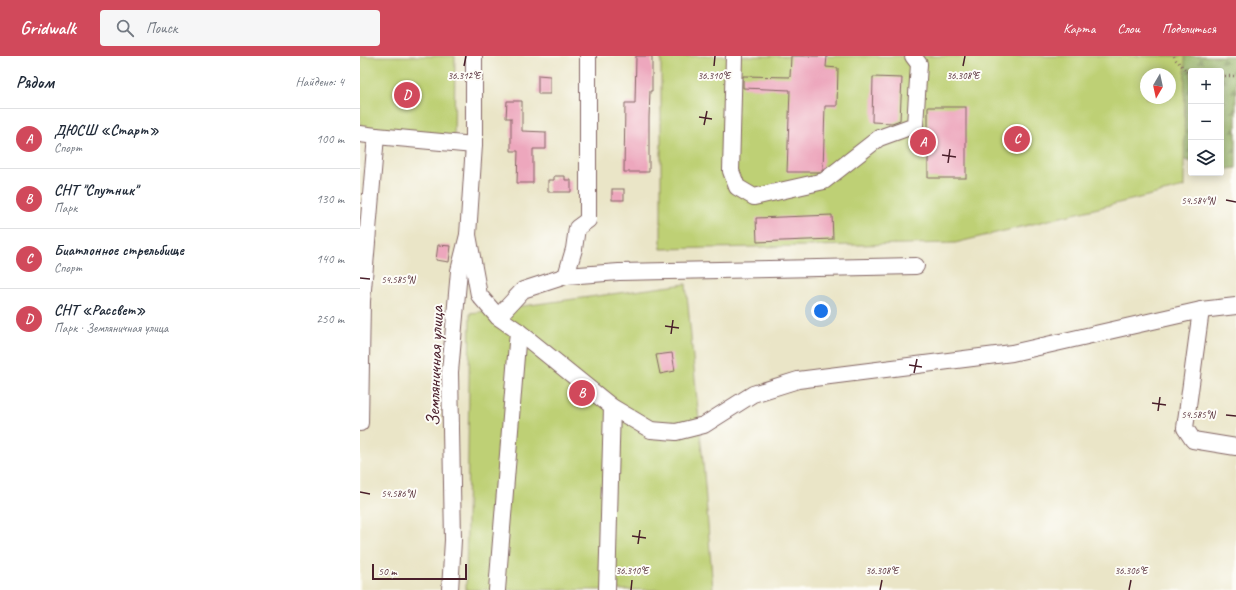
<!DOCTYPE html>
<html lang="ru">
<head>
<meta charset="utf-8">
<style>
	:root { --surface:#fff; --page:#f6f6f7; --text:#1f2937; --muted:#747a83; --line:#e0e1e3; --accent:#d1495b }
	body { margin:0; font-family:Caveat,sans-serif; background:var(--page); color:var(--text) }
	.controls { position:absolute; right:12px; top:12px; display:grid; overflow:hidden; border-radius:4px; box-shadow:0 2px 10px #0003 }
	.controls button { width:36px; height:36px; display:grid; place-items:center; padding:0; border:0; border-bottom:1px solid var(--line); background:var(--surface); color:var(--text); font:20px sans-serif }
	.compass { position:absolute; left:780px; top:12px; width:36px; height:36px; border-radius:50%; background:var(--surface); box-shadow:0 2px 10px #0003; rotate:189deg }
	.scale { position:absolute; left:12px; bottom:10px; width:95px; box-sizing:border-box; padding-left:4px; border:2px solid #4a1f2b; border-top:0; font-size:11px; line-height:14px; white-space:nowrap; color:#4a1f2b; -webkit-text-stroke:3px #fdfcf7; paint-order:stroke }
	.you { position:absolute; left:461px; top:255px; width:14px; height:14px; margin:-10px; border:3px solid #fff; border-radius:50%; background:#1a73e8; box-shadow:0 0 0 6px #1a73e833 }
	.badge { display:grid; place-items:center; width:26px; height:26px; border-radius:50%; background:var(--accent); color:#fff; font-size:13px; font-weight:700 }
	.pin { position:absolute; translate:-50% -50%; border:2px solid #fff; box-shadow:0 1px 4px #0006 }
	.list { margin:0; padding:0; list-style:none }
	h2 { display:flex; justify-content:space-between; align-items:center; height:52px; margin:0; padding:0 16px; font-size:17px }
	h2 small { font-size:13px; font-weight:400; color:var(--muted) }
	.list li { display:grid; grid-template-columns:26px 1fr auto; gap:12px; align-items:center; box-sizing:border-box; height:60px; padding:0 16px; border-top:1px solid var(--line) }
	.list b { display:block; font-size:15px; white-space:nowrap }
	.list p { margin:0; font-size:13px; white-space:nowrap; color:var(--muted) }
	.list em { font-size:13px; font-style:normal; color:var(--muted) }
	.icon { flex:none; width:22px; height:22px; fill:none; stroke:currentColor; stroke-width:2; stroke-linecap:round; stroke-linejoin:round }
	.map { position:relative; flex:none; width:876px; height:534px; overflow:hidden }
	header { display:flex; align-items:center; gap:24px; box-sizing:border-box; height:56px; padding:0 20px; background:var(--accent); color:#fff }
	header strong { font-size:19px }
	nav { display:flex; gap:22px; margin-inline-start:auto; font-size:14px }
	.search { width:280px; height:36px; background:var(--page); display:flex; align-items:center; gap:10px; box-sizing:border-box; padding:0 14px; border-radius:4px; color:var(--muted); font-size:15px }
	main { display:flex }
	aside { flex:1; background:var(--surface) }
	.map>svg:first-child { display:block }
	.forest { fill:url(#forest-firs); stroke:#706848; fill-rule:evenodd }
	.garden { fill:#bed074; stroke:#847850; fill-rule:evenodd }
	.building { fill:#eda7bd }
	.lines { fill:none; stroke-linecap:round; stroke-linejoin:round }
	.minor-casing { stroke:#826462; stroke-width:18 }
	.path { stroke:#826462; stroke-width:2.5; stroke-dasharray:1 3; stroke-linecap:butt }
	.minor { stroke:#fff; stroke-width:16 }
	.ticks { fill:none; stroke:#4a1f2b; stroke-width:1.5 }
	.labels { text-anchor:middle; stroke-width:4; stroke-linejoin:round; paint-order:stroke }
	.street-label { font-size:19px; fill:#4a1f2b; stroke:#fdfcf7 }
	.ticks-label { font-size:10px; text-anchor:middle; fill:#4a1f2b; stroke:#fdfcf7; stroke-width:4; stroke-linejoin:round; paint-order:stroke }
</style>
</head>
<body>
<header>
<strong>Gridwalk</strong>
<div class="search"><svg class="icon" aria-label="search" viewBox="0 0 24 24"><circle cx="10" cy="10" r="6"/><path d="M15 15l6 6"/></svg>Поиск</div>
<nav><a>Карта</a><a>Слои</a><a>Поделиться</a></nav>
</header>
<main>
<aside>
<h2>Рядом<small>Найдено: 4</small></h2>
<ul class="list">
<li><span class="badge">A</span><div><b>ДЮСШ «Старт»</b><p>Спорт</p></div><em>100 m</em></li>
<li><span class="badge">B</span><div><b>СНТ &quot;Спутник&quot;</b><p>Парк</p></div><em>130 m</em></li>
<li><span class="badge">C</span><div><b>Биатлонное стрельбище</b><p>Спорт</p></div><em>140 m</em></li>
<li><span class="badge">D</span><div><b>СНТ «Рассвет»</b><p>Парк · Земляничная улица</p></div><em>250 m</em></li>
</ul>
</aside>
<div class="map">
<svg width="876" height="534" viewBox="0 0 876 534">
	<defs>
		<pattern id="forest-firs" width="22" height="20" patternUnits="userSpaceOnUse"><rect width="22" height="20" fill="#96b266"/><path d="M5 1l3.5 6h-7zM16 11l3.5 6h-7z" fill="#7c9054"/></pattern>
	</defs>
	<rect width="100%" height="100%" fill="#fdfcf7"/>
	<filter id="ink" filterUnits="userSpaceOnUse"><feTurbulence type="fractalNoise" baseFrequency=".025" numOctaves="2"/><feDisplacementMap in="SourceGraphic" scale="8" xChannelSelector="R" yChannelSelector="G"/><feConvolveMatrix kernelMatrix="1 2 1 2 8 2 1 2 1" color-interpolation-filters="sRGB"/></filter>
	<filter id="wash" filterUnits="userSpaceOnUse"><feTurbulence type="fractalNoise" baseFrequency=".012" numOctaves="4" result="noise"/><feDisplacementMap in="SourceGraphic" scale="16" xChannelSelector="R" yChannelSelector="G"/><feGaussianBlur stdDeviation="0.9" result="paint"/><feColorMatrix in="noise" values="0 0 0 0 0 0 0 0 0 0 0 0 0 0 0 0 0 1.4 0 .05"/><feComposite in="paint" operator="in"/></filter>
	<g filter="url(#wash)">
		<rect width="100%" height="100%" fill="#eae5c7"/>
		<path class="forest" d="M777 0H876V112L861 114V15H831V106L786 90ZM786 18H810V42H786Z"/>
		<g class="garden">
			<path d="M0 0H95L94 90 0 78Z"/>
			<path d="M301 0H825L824 131 595 187 301 193ZM786 18H810V42H786Z"/>
			<path d="M326 228 344 417 353 534H106L110 257Z"/>
		</g>
		<g id="blocks">
			<g class="building">
				<path d="M276 0H292V35H290L289 62V116H264L265 47H275Z"/>
				<path d="M431 0H467L466 11 478 12 477 50H465L463 114 460 116H427L430 34 383 32V20L430 21Z"/>
				<path d="M178 19 190 20V38H178Z"/>
				<path d="M513 21 542 22 540 64 532 67 512 66Z"/>
				<path d="M147 45H162V75L186 76V93H173V127H157L158 95H151V62H146Z"/>
				<rect x="568" y="51" width="38" height="71"/>
				<path d="M194 120H205V124H211V136H188V124H194Z"/>
				<rect x="252" y="133" width="12" height="11"/>
				<path d="M472 159 473 183 397 186 396 162Z"/>
				<path d="M78 189 91 190 89 206 76 204Z"/>
				<path d="M312 297 315 315 300 318 296 299Z"/>
			</g>
		</g>
	</g>
	<g filter="url(#ink)">
		<use href="#blocks" fill-opacity="0" stroke="#826462" stroke-width="1"/>
		<g class="lines">
			<g class="minor-casing">
				<g id="minor">
					<path d="M374 0 371 115 377 131 394 141 464 125 519 82 555 69 559 8 553 0"/>
					<path d="M0 78 16 80 2 245 0 367"/>
					<path d="M16 80 114 89"/>
					<path d="M108 179 119 239 138 261 158 275 252 351 291 374 316 376 344 369 393 338 438 324 652 297 841 254 876 250"/>
					<path d="M206 220 214 193 217 172 228 164V0"/>
					<path d="M841 254 825 372 833 384 876 391"/>
					<path d="M138 261 163 234 206 220 259 216 556 210"/>
					<path d="M90 534 93 484 90 316 99 215 108 179 114 89V0"/>
					<path d="M137 534 158 275"/>
					<path d="M247 534 252 351"/>
				</g>
			</g>
			<g class="path">
				<path d="M814 0 816 4 831 19"/>
				<path d="M861 20H876"/>
			</g>
			<use href="#minor" class="minor"/>
		</g>
	</g>
	<path class="ticks" d="M104 10 106 0M354 10 355 0M603 10 605 0M339 61 352 63M344 69 347 55M582 99 596 101M588 107 590 93M866 144 876 146M0 222 10 223M305 270 319 272M311 278 313 264M549 309 562 311M554 317 557 303M792 347 806 349M798 355 800 341M866 359 876 360M0 436 10 438M272 480 286 482M278 488 280 474M271 534 272 524M520 534 522 524M769 534 771 524"/>
	<g class="labels">
		<g class="street-label">
			<text transform="translate(74 310) rotate(-88)" y="7">Земляничная улица</text>
		</g>
	</g>
	<g class="ticks-label">
		<text x="104" y="23">36.312°E</text>
		<text x="354" y="23">36.310°E</text>
		<text x="603" y="23">36.308°E</text>
		<text x="838" y="148">54.584°N</text>
		<text x="38" y="227">54.585°N</text>
		<text x="838" y="362">54.585°N</text>
		<text x="38" y="441">54.586°N</text>
		<text x="272" y="518">36.310°E</text>
		<text x="522" y="518">36.308°E</text>
		<text x="771" y="518">36.306°E</text>
	</g>
</svg>
<div class="controls">
<button>+</button>
<button>−</button>
<button><svg class="icon" aria-label="layers" viewBox="0 0 24 24"><path d="M12 4l9 5-9 5-9-5zM3 14l9 5 9-5"/></svg></button>
</div>
<svg class="compass" viewBox="-18 -18 36 36"><path d="M0-13l5 13h-10z" fill="#e53935"/><path d="M0 13l5-13h-10z" fill="#747a83"/></svg>
<div class="scale">50 m</div>
<div class="you"></div>
<div class="pin badge" style="left:563px;top:86px">A</div>
<div class="pin badge" style="left:222px;top:337px">B</div>
<div class="pin badge" style="left:657px;top:83px">C</div>
<div class="pin badge" style="left:47px;top:39px">D</div>
</div>
</main>
</body>
</html>
